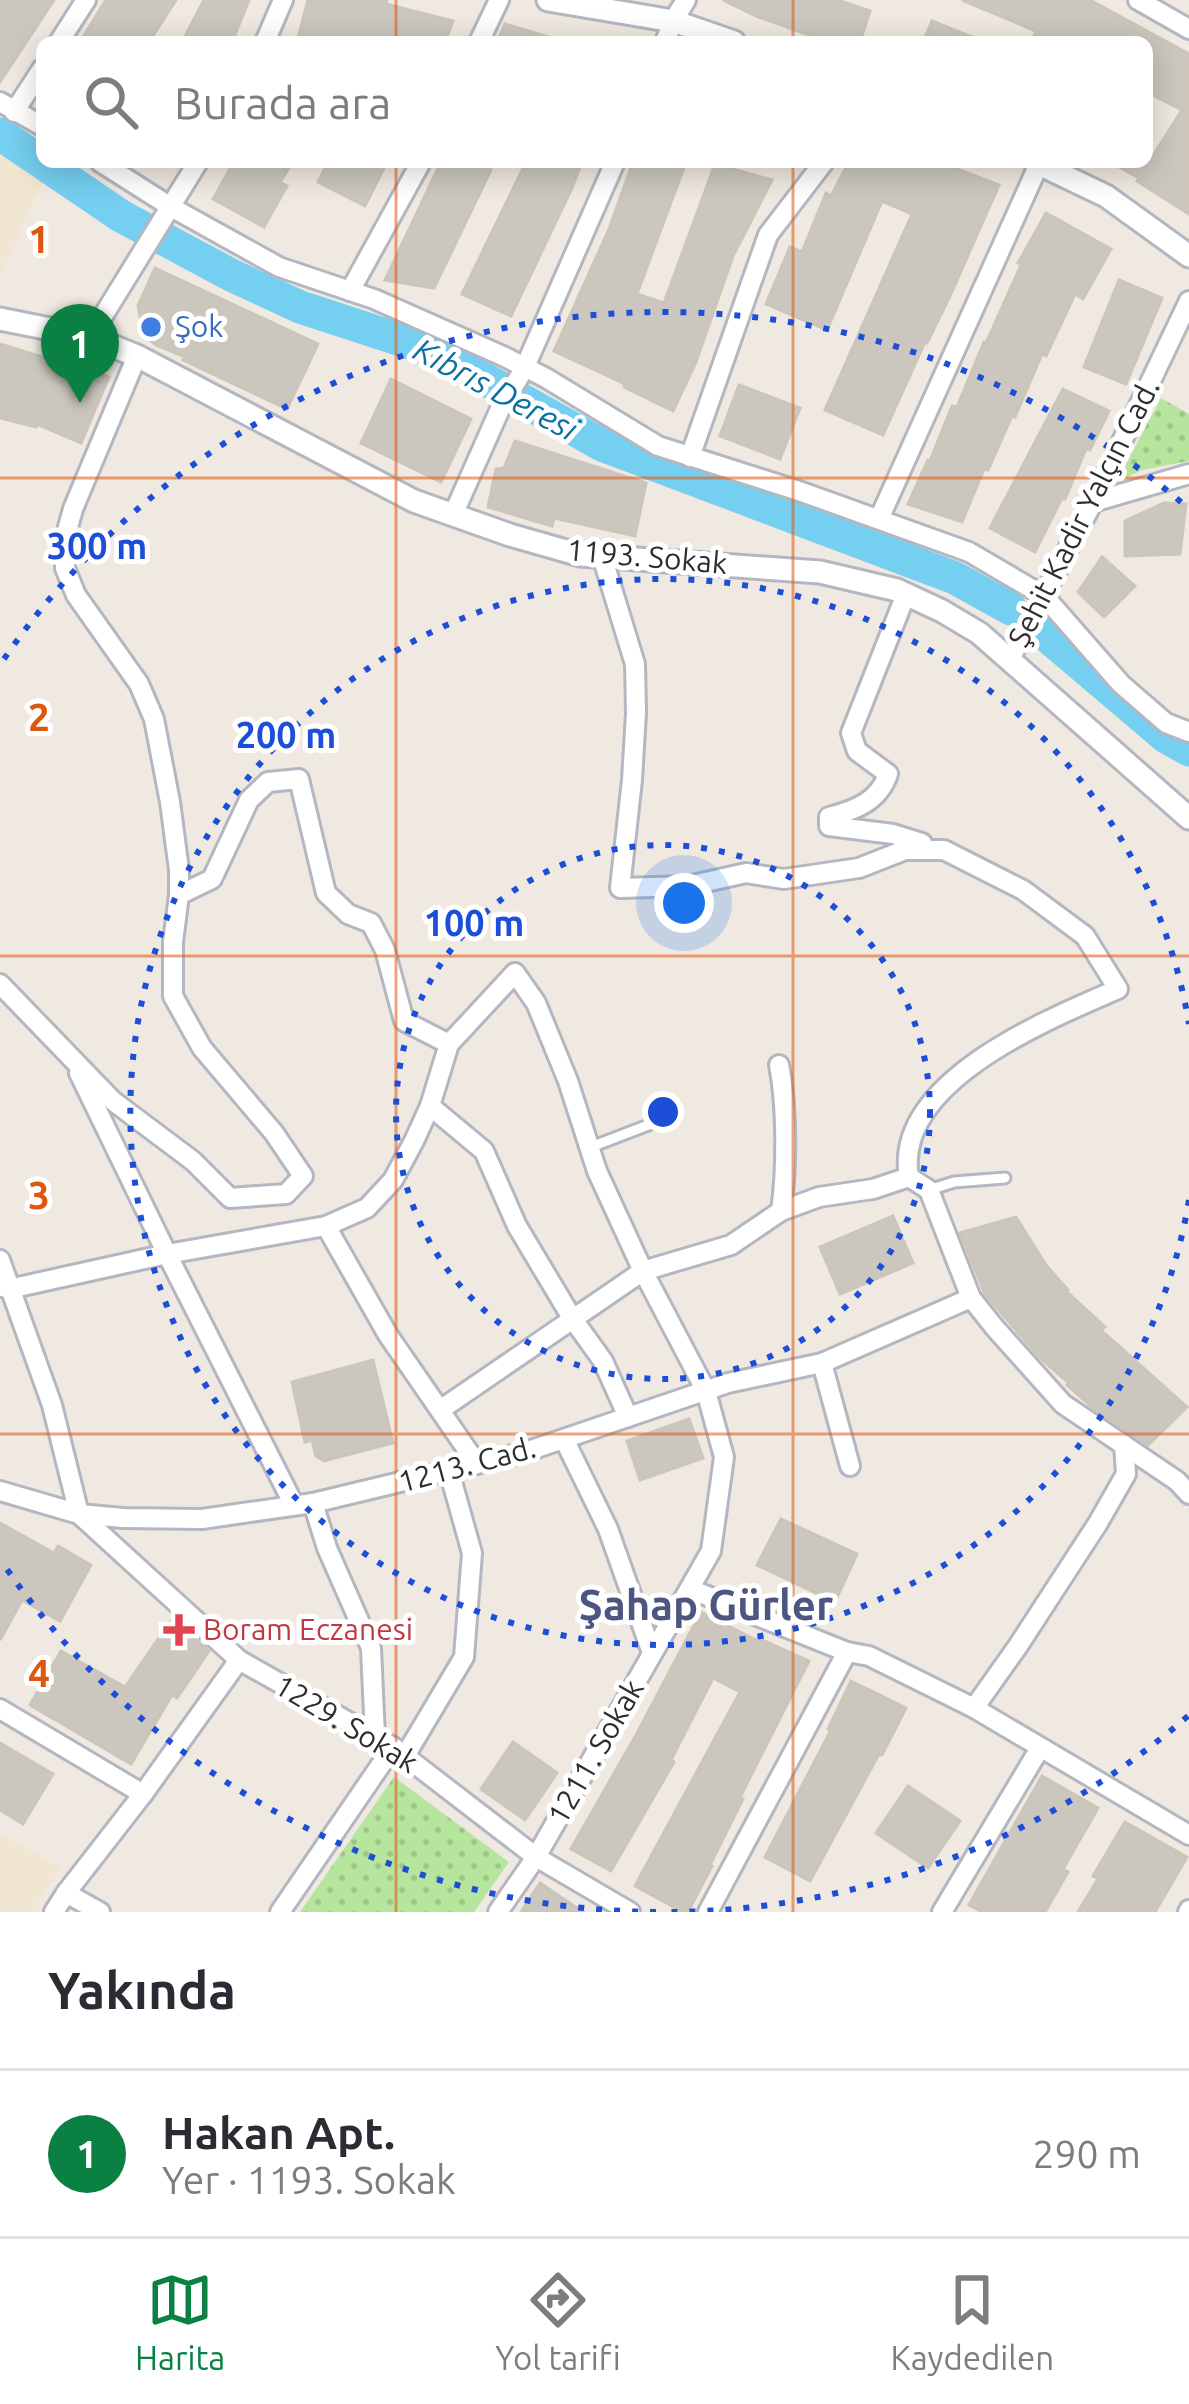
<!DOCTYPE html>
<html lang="tr">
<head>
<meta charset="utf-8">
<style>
	:root { --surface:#fff; --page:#f7f7f7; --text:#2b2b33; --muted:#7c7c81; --line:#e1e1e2; --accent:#0b8043 }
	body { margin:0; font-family:Ubuntu,sans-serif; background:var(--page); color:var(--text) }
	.you { position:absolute; left:684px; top:903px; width:42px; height:42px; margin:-30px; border:9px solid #fff; border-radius:50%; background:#1a73e8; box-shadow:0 0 0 18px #1a73e833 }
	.badge { display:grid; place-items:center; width:78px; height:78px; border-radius:50%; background:var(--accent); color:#fff; font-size:39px; font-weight:700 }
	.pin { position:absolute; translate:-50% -99px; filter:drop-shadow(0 3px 6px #0008) }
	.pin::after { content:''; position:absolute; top:63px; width:42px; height:36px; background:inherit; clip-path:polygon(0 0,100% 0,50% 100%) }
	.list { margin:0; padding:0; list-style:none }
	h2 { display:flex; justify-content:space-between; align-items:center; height:156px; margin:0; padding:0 48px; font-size:51px }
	h2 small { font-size:39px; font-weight:400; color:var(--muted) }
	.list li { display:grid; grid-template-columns:78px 1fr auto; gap:36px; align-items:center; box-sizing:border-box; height:168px; padding:0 48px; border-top:3px solid var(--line) }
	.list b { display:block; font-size:45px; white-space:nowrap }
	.list p { margin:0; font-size:39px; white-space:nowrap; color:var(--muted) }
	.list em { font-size:39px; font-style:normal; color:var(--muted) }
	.icon { flex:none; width:66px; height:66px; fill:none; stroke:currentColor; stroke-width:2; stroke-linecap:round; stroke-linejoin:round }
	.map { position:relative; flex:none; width:1189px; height:1912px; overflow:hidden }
	.search { position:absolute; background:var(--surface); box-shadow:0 6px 30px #0003; left:36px; right:36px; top:36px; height:132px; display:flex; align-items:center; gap:30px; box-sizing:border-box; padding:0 42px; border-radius:18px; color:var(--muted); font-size:45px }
	.sheet { height:324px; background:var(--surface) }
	nav { display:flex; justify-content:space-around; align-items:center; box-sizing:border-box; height:168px; border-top:3px solid var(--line); background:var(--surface); font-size:33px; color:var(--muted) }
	nav a { display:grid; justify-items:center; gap:6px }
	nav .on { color:var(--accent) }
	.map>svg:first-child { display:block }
	.education { fill:#f0e6d1 }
	.grass { fill:url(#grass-dots) }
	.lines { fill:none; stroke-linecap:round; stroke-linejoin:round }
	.river { stroke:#75cff0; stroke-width:33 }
	.building { fill:#cbc7bf; stroke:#cbc5ba; stroke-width:3 }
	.service-casing { stroke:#b4b7c1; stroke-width:15 }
	.minor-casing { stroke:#b4b7c1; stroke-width:24 }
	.tertiary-casing { stroke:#b4b7c1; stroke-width:27 }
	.service { stroke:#fff; stroke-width:9 }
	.minor { stroke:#fff; stroke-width:18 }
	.tertiary { stroke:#fff; stroke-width:21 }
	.grid { fill:none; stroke:#df570e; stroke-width:3; stroke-opacity:0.55 }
	.ring { fill:none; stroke:#1d4ed8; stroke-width:6; stroke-dasharray:6 12 }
	.shop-dot { fill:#3f7fe0; stroke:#fff; stroke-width:4.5 }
	.health-dot { fill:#e0444e; stroke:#fff; stroke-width:4.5 }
	.labels { text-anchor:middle; stroke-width:10; stroke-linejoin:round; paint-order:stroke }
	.shop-label { font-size:30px; fill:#366cbe; stroke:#fff; text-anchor:start }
	.street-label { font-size:30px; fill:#2e2e2e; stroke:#fff }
	.health-label { font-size:30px; fill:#be3a42; stroke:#fff; text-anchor:start }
	.water-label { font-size:33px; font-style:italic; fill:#0d6fa3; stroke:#fff }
	.district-label { font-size:42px; font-weight:bold; fill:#4d5680; stroke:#fff }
	.grid-label { font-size:39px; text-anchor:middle; font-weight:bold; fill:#df570e; stroke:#fff; stroke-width:10; stroke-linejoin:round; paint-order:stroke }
	.centre { fill:#1d4ed8; stroke:#fff; stroke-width:6 }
	.ring-label { font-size:36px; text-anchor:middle; font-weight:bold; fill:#1d4ed8; stroke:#fff; stroke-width:10; stroke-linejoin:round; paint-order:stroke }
</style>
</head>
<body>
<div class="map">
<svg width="1189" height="1912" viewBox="0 0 1189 1912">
	<defs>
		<pattern id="grass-dots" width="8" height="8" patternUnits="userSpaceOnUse" patternTransform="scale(3)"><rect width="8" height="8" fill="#b6e59e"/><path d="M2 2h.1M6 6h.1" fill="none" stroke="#9dc588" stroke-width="1.8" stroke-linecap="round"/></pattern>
	</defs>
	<rect width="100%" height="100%" fill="#efe9e1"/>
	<g class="education">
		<path d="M0 151 43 180 0 277Z"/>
		<path d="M0 1833 60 1868 31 1912H0Z"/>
	</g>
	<g class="grass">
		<path d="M1161 398 1189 414V461L1142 470 1116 483Z"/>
		<path d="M394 1777 509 1862 474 1912H300Z"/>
	</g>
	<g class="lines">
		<g class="river">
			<path d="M0 134 121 216 231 275 300 307 435 351 602 445 955 578 1011 609"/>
			<path d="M1034 625 1166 737 1189 750"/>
		</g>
	</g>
	<g class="building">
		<path d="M0 0H54L0 82Z"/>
		<path d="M106 0H176L149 42H91L83 37Z"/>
		<path d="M204 0H249L232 42H182Z"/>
		<path d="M308 0H387L386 4 453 21 445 42H297Z"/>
		<path d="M723 0H837L870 11 860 42H828L756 16Z"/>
		<path d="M962 0H1090L1189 54V214L1137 181 1139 178 1110 162H1149L1182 110 1147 92V42H1049L1034 36 1036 31Z"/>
		<path d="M932 21 982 41V42H923Z"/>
		<path d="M505 24 552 38V42H497Z"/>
		<path d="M234 162H293L280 182 287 186 264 227 213 199Z"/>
		<path d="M328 162H387L365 206 318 182Z"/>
		<path d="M441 162H474L491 170 434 288 385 280Z"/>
		<path d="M526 162H582L572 188 511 316 462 294Z"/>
		<path d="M633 162H686L637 294 664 303 715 164 772 180 733 256 696 362 673 411 624 387 625 384 554 351 609 229Z"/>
		<path d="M849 162H939L999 185 950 296 927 343 925 342 883 435 825 410 912 214 882 201 827 330 766 304 790 247 802 252 826 193 831 196Z"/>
		<path d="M1046 213 1111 249 1083 299 1075 294 1046 356 1042 354 1015 417 1012 416 988 470 984 469 962 522 908 504 928 460 930 461 952 406 957 407 984 342 986 343 1021 265 1018 263Z"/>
		<path d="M155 268 318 344 287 409 183 360 185 357 156 345 144 336 138 306Z"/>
		<path d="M1119 280 1162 298 1126 384 1084 367Z"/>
		<path d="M0 344 78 368 80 364 109 377 81 443 37 424 36 427 0 418Z"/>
		<path d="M391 379 471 419 441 482 361 443Z"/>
		<path d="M739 385 800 408 780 459 720 436Z"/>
		<path d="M1063 389 1109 411 1090 450 1086 449 1065 499 1062 498 1035 552 990 528Z"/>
		<path d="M515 441 646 483 635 536 554 518 552 526 488 507 496 469 504 468Z"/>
		<path d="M1164 503 1186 504 1180 554 1125 556V521Z"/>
		<path d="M1102 557 1135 586 1104 617 1078 592Z"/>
		<path d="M893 1216 913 1263 840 1294 820 1247Z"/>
		<path d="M1016 1217 1046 1265 1068 1290 1066 1291 1105 1327 1101 1330 1187 1407 1148 1445 1092 1407 1067 1385 1069 1383 1040 1358 985 1294 960 1233Z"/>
		<path d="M373 1360 393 1443 324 1461 316 1456 312 1440 305 1442 292 1382Z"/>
		<path d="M689 1419 703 1458 640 1480 627 1441Z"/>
		<path d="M781 1519 857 1554 835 1602 757 1565Z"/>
		<path d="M0 1523 54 1553 58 1546 91 1565 60 1621 22 1600 0 1640Z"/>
		<path d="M701 1612 756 1640 758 1638 809 1661 740 1797 743 1799 710 1865 712 1866 688 1912H683L635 1886 740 1692 713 1678 671 1760 674 1762 611 1871 571 1849 636 1735Z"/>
		<path d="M172 1619 209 1651 177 1698 172 1695 131 1764 30 1705 61 1651 125 1687Z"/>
		<path d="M851 1681 906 1708 882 1755 879 1754 810 1881 765 1857 831 1730 828 1729Z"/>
		<path d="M513 1742 557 1773 525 1820 481 1789Z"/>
		<path d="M0 1743 53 1774 23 1824 0 1810Z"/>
		<path d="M1042 1776 1098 1808 1063 1869 1068 1872 1045 1912H982L969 1905Z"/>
		<path d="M908 1786 960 1821 928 1868 876 1833Z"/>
		<path d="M1125 1822 1187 1857 1155 1912H1078L1098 1879 1093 1876Z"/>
		<path d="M540 1883 583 1912H521Z"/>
	</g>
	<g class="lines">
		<g class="service-casing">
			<g id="service">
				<path d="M591 1147 664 1119"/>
				<path d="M929 1190 954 1182 1005 1178"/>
			</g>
		</g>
		<g class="minor-casing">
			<g id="minor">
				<path d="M1138 0 1189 29"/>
				<path d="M59 42 86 0"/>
				<path d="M265 42 283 0"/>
				<path d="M479 42 499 0"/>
				<path d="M665 42 673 21 686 0"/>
				<path d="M0 102 42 126"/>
				<path d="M14 112 42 69"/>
				<path d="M100 162 171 207 279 267 374 299 505 357 546 378 658 446 799 491 969 552 1044 596 1121 684 1166 723 1189 732"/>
				<path d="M350 291 421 162"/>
				<path d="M90 337 198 162"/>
				<path d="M690 457 768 235 824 162"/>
				<path d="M1093 502 1189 474"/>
				<path d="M453 515 500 409 525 367 615 162"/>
				<path d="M879 519 1039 164"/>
				<path d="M602 556 635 664 636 713 632 780 620 888 688 886 746 873 784 879 859 868 905 850H944L1023 890 1085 936 1118 989C1049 1019 892 1082 909 1177"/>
				<path d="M906 594 851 733 857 751 888 774C879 801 856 810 829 817V826L893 834 922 843"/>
				<path d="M1010 659 1093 502 1189 301"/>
				<path d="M179 895 212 879 249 800 268 782 299 779 326 893 348 914 371 923 385 950 404 1021 449 1044"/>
				<path d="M0 984 113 1101 193 1161 230 1198 286 1194 303 1176 274 1133 202 1048 173 996V942L179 895V870L170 802 154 719 139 684 76 595 65 568V538L73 509 137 356"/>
				<path d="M779 1065C787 1106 787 1170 781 1211"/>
				<path d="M79 1073 167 1254 294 1505"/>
				<path d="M430 1106 484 1151 517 1226 572 1318 603 1361 628 1417"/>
				<path d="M326 1226 388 1335 477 1464"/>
				<path d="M0 1260 52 1405 79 1514 239 1660 393 1747 536 1857 630 1912"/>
				<path d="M0 1286 9 1289 167 1254 326 1226 367 1208 393 1180 414 1141 430 1106 449 1044 515 973 536 1003 568 1081 597 1171 643 1271 706 1391 724 1457 711 1551 536 1857 498 1912"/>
				<path d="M822 1363 971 1298"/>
				<path d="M440 1410 643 1271 731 1245 781 1211 819 1197 873 1189 909 1177 929 1190 971 1298 995 1328 1063 1404 1177 1481 1189 1494"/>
				<path d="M564 1439 608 1529 652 1653"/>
				<path d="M0 1491 79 1514 123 1518 202 1519 313 1503 525 1452 728 1383 822 1363 850 1466"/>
				<path d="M313 1503 327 1548 371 1648 375 1737"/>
				<path d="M690 1589 847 1652 869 1656 974 1708 1189 1835"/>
				<path d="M974 1708 1018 1646 1098 1523 1126 1474 1124 1445"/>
				<path d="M0 1709 143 1794"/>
				<path d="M405 1756 464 1657 472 1553 449 1471"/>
				<path d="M66 1893 100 1912"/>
				<path d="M54 1912 66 1893 143 1794 239 1660"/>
				<path d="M280 1912 393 1747"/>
				<path d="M708 1912 847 1652"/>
				<path d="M942 1912 1040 1748"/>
				<path d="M1188 1912 1189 1910"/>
			</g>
		</g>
		<g class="tertiary-casing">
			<g id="tertiary">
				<path d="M548 0 673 21 734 42"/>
				<path d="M1035 162 1106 196 1189 256"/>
				<path d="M0 319 90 337 137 356 414 501 510 535 580 555 820 572 897 590 942 611 979 633 1189 818"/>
			</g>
		</g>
		<use href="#service" class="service"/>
		<use href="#minor" class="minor"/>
		<use href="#tertiary" class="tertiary"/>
	</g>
	<path class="grid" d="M396 0V42M793 0V42M396 162V1912M793 162V1912M0 478H1189M0 956H1189M0 1434H1189"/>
	<g class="ring">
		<circle cx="663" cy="1112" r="267"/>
		<path d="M1189 1200A533 533 0 1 1 1189 1024"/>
		<path d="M1188 1716A800 800 0 0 1 670 1912M656 1912A800 800 0 0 1 4 1565M4 659A800 800 0 0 1 1188 508"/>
	</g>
	<circle class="shop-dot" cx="151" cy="327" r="12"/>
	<path class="health-dot" d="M173 1612h12v12h12v12h-12v12h-12v-12h-12v-12h12z"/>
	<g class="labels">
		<g class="shop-label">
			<text x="175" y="337">Şok</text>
		</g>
		<g class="street-label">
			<text transform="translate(1084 513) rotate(-63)" y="10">Şehit Kadir Yalçın Cad.</text>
			<text transform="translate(647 557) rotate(5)" y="10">1193. Sokak</text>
			<text transform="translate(467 1465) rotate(-15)" y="10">1213. Cad.</text>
			<text transform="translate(346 1724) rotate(31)" y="10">1229. Sokak</text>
			<text transform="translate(596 1752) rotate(-60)" y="10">1211. Sokak</text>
		</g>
		<g class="health-label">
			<text x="203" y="1640">Boram Eczanesi</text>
		</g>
		<g class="water-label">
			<text transform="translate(496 389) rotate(28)" y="12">Kıbrıs Deresi</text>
		</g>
		<g class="district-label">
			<text x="706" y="1620">Şahap Gürler</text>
		</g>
	</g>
	<g class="grid-label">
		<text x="39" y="253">1</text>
		<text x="39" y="731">2</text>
		<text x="39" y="1209">3</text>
		<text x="39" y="1687">4</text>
	</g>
	<circle cx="663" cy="1112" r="18" class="centre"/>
	<g class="ring-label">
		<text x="97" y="559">300 m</text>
		<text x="286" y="748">200 m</text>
		<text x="474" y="936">100 m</text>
	</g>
</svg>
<div class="you"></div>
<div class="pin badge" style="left:80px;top:403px">1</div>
<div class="search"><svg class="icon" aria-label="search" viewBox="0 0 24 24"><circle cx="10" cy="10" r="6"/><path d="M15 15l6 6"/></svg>Burada ara</div>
</div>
<section class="sheet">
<h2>Yakında<small></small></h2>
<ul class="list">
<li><span class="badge">1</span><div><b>Hakan Apt.</b><p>Yer · 1193. Sokak</p></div><em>290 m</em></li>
</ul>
</section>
<nav>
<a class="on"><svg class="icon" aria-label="map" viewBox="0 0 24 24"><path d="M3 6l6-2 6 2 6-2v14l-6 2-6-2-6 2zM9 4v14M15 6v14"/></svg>Harita</a>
<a><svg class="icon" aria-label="directions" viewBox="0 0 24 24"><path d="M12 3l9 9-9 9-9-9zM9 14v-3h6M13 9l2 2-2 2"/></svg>Yol tarifi</a>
<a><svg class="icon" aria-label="saved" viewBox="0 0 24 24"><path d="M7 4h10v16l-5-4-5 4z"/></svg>Kaydedilen</a>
</nav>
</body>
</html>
